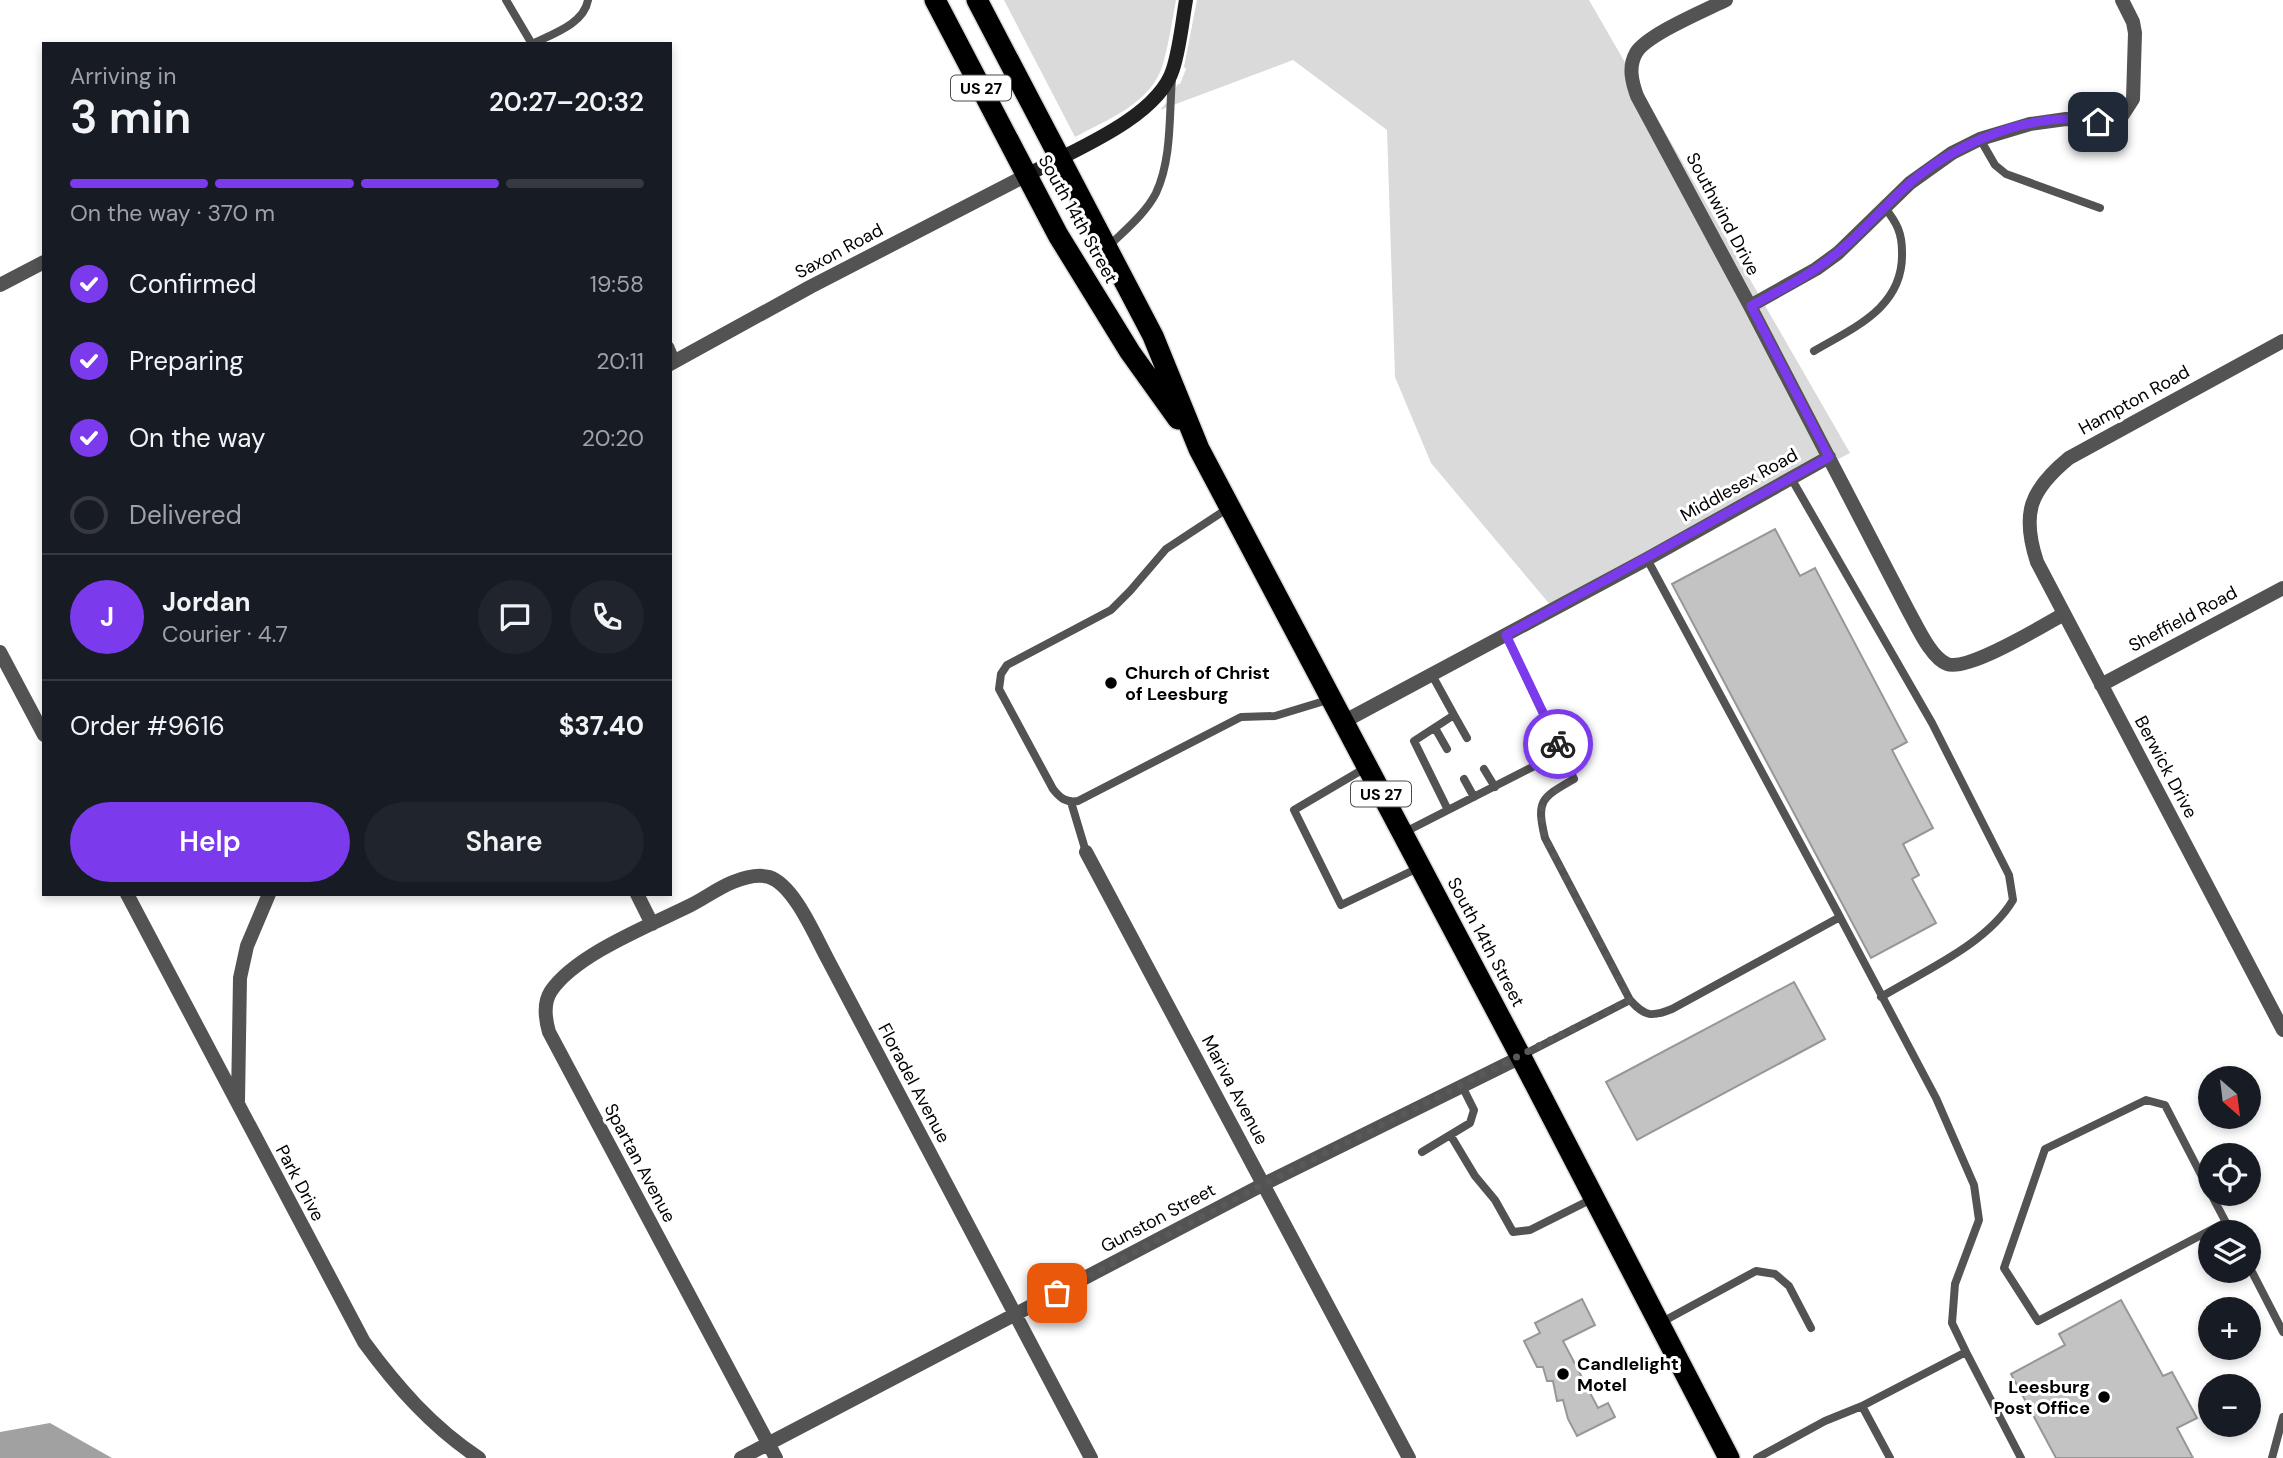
<!DOCTYPE html>
<meta charset="utf-8">
<style>
body{margin:0;font-family:"DM Sans",sans-serif;background:#20242c;color:#f1f3f6;height:100vh;display:flex;flex-direction:column;font-size:26px;white-space:nowrap}
*{box-sizing:border-box;margin:0}
p{font-size:23px;color:#9ea1a6}
.icon{flex:none;width:38px;height:38px;fill:none;stroke:currentColor;stroke-width:2;stroke-linecap:round;stroke-linejoin:round}
.map{position:relative;flex:1;overflow:hidden}
.sheet{position:absolute;left:42px;top:42px;width:630px;height:854px;display:flex;flex-direction:column;background:#171b24;border-radius:0px;box-shadow:0 4px 10px #0003}
.sheet>*{flex:none}
.needle{width:46px;rotate:152deg}
.fabs{position:absolute;left:2198px;top:1066px;display:grid;gap:14px}
.fabs a{display:grid;place-items:center;width:63px;height:63px;border-radius:50%;background:#171b24;box-shadow:0 4px 10px #0003;font-size:35px}
.pin{position:absolute;display:grid;place-items:center;width:60px;height:60px;color:#fff;margin:-30px;border-radius:14px;box-shadow:0 4px 10px #0006}
.courier{position:absolute;display:grid;place-items:center;width:70px;height:70px;margin:-35px;border:5px solid #7c3aed;border-radius:50%;background:#fff;color:#222;box-shadow:0 2px 9px #0007}
.headline em{font-style:normal;font-weight:600}
.headline div{display:flex;flex-direction:column-reverse}
.headline{display:flex;align-items:center;justify-content:space-between;height:119px;padding:0 28px}
h1{font-size:46px;font-weight:600;line-height:52px}
.bar{display:grid;grid-template-columns:repeat(4,1fr);gap:10px 7px;align-content:center;height:84px;padding:0 28px}
.bar i{height:9px;border-radius:5px;background:#363941}
.bar .current{background:#7c3aed}
.bar p{grid-column:span 4}
.line{display:flex;align-items:center;gap:18px;padding:0 28px;border-top:2px solid #363941}
.line div{flex:1}
.round{display:grid;place-items:center;flex:none;width:74px;height:74px;border-radius:37px;background:#20242c}
ol{padding:0 28px;list-style:none}
li{display:flex;align-items:center;gap:21px;height:77px}
li p{margin-inline-start:auto}
li .icon{padding:7px;border-radius:50%;background:#7c3aed;color:#fff;stroke-width:4}
li:last-child{color:#9ea1a6}
li i{width:38px;height:38px;border:4px solid #363941;border-radius:50%}
.primary-button{display:flex;gap:14px;margin-top:auto;padding:14px 28px}
.primary-button a{flex:1;height:80px;border-radius:42px;background:#7c3aed;color:#fff;font-size:28px;font-weight:600;line-height:80px;text-align:center}
.primary-button a+a{background:#20242c;color:#f1f3f6}
.map>svg:first-child{display:block}
.green{fill:#dadada}
.water{fill:#a1a1a1}
.building{fill:#c3c3c3;stroke:#979797;stroke-width:2}
.lines{fill:none;stroke-linecap:round;stroke-linejoin:round}
.highway-casing{stroke:#dbdbdb;stroke-width:24}
.lane{stroke:#535353;stroke-width:8}
.street{stroke:#535353;stroke-width:14}
.secondary{stroke:#202020;stroke-width:14}
.highway{stroke:#000;stroke-width:21}
.done{stroke:#595959;stroke-width:7;stroke-dasharray:0 12.6}
.route{stroke:#7c3aed;stroke-width:9}
.poi-dot{fill:#000;stroke:#fff;stroke-width:2.5}
.labels{text-anchor:middle;stroke-width:6;stroke-linejoin:round;paint-order:stroke}
.shield{fill:#fff;stroke:#4c4c4c;stroke-width:2}
.shield-label{font-size:16px;font-weight:bold;fill:#000}
.street-label{font-size:18px;fill:#000;stroke:#fff}
.poi-label{font-size:18px;font-weight:bold;fill:#000;stroke:#fff;text-anchor:start}
</style>
<div class="map">
<svg width="2283" height="1458" viewBox="0 0 2283 1458">
<rect width="100%" height="100%" fill="#fff"/>
<path class="green" d="M1004,0H1176C1172,21 1169,43 1163,64C1152,103 1108,119 1075,137Z
M1197,0H1589L1850,453L1552,607L1431,463L1395,377L1387,130L1293,60L1160,110L1167,102L1178,84H1180L1186,69L1184,67Z"/>
<path class="water" d="M50,1423L112,1458H0V1432Z"/>
<path class="building" d="M1775,529L1800,576L1815,568L1907,742L1892,750L1933,828L1903,844L1919,875L1912,879L1936,923L1871,958L1672,584Z
M1794,982L1825,1039L1637,1140L1606,1082Z
M1582,1299L1595,1325L1563,1341L1598,1408L1608,1403L1615,1417L1577,1436L1568,1419L1563,1400L1557,1401L1553,1381H1547L1543,1367H1537L1524,1341L1540,1333L1535,1323Z
M2121,1300L2163,1376L2172,1372L2197,1418L2177,1428L2193,1458H2056L2011,1374L2065,1345L2059,1334Z"/>
<g class="lines">
<defs>
<path id="highway" d="M935,0L1058,235L1130,352L1178,419
M977,0L1153,336L1199,449L1521,1057L1729,1458"/>
</defs>
<use href="#highway" class="highway-casing"/>
<path class="lane" d="M506,0L532,44
M532,44C552,34 584,24 588,0
M1980,139L1995,165L2006,174L2100,208
M1109,246C1125,230 1146,213 1156,193C1172,159 1169,115 1172,79
M670,346L676,360
M1814,351C1855,327 1904,307 1902,252C1902,233 1897,223 1885,208
M1791,478L1932,723L2009,875L2013,900C1987,944 1924,971 1881,997
M1230,507L1166,549L1130,591L1111,610L1007,665L1001,674L999,689L1053,789C1060,798 1066,803 1078,801L1241,717L1275,716L1331,699
M1647,559L1840,917
M1506,635L1574,779C1541,798 1536,800 1545,838L1630,1000
M1432,675L1454,715L1414,741L1448,810
M1454,715L1467,738
M1435,728L1447,749
M1367,767L1294,810L1341,905L1418,868
M1484,769L1495,787
M1464,779L1474,797
M1071,802L1086,852
M1405,832L1562,752
M1523,1055L1630,1000C1645,1017 1652,1017 1672,1009L1840,917L1936,1098L1974,1185L1979,1220L1955,1284L1952,1323L1966,1352L1862,1406L1890,1458
M1451,1136L1475,1176L1495,1200L1513,1232L1530,1230L1594,1198
M1422,1152L1470,1123L1474,1110L1462,1086
M2210,1192L2165,1105L2146,1100L2045,1149L2004,1268L2038,1321L2226,1222
M2211,1194L2231,1232
M2249,1266L2283,1332
M1662,1322L1756,1271L1775,1274L1789,1286L1811,1328
M1966,1352L2021,1458
M1757,1458L1825,1421L1862,1406
M2272,1458L2283,1417"/>
<path class="street" d="M1726,0C1706,10 1646,35 1636,53C1628,67 1632,82 1637,96L1750,306L1909,612C1917,626 1931,658 1947,664C1968,672 2042,626 2064,614
M0,285L44,262
M1750,306L1816,269L1838,253L1910,183L1952,153L1980,139L2030,124L2066,119L2098,122L2122,116L2133,99L2135,33L2133,22L2122,0
M2283,341L2069,458C2030,490 2021,513 2037,562L2283,1030
M670,364L810,287L1027,175
M0,652L44,735
M2101,685L2283,588
M1343,722L1647,559L1829,457
M1086,852L1409,1458
M127,894L364,1342C397,1387 432,1427 479,1458
M637,894L652,924
M238,1101L240,978L247,946L269,894
M741,1458L1264,1184L1521,1057
M776,1458L549,1032C545,1018 543,1003 551,991C576,954 651,925 691,905C705,898 718,888 733,882C743,878 758,874 769,877C794,885 815,936 827,958L1091,1458"/>
<path class="secondary" d="M1027,175C1070,152 1158,118 1173,69C1180,47 1182,23 1186,0"/>
<use href="#highway" class="highway"/>
</g>
<g class="lines">
<path class="done" d="M1057,1293L1264,1184L1630,1000L1545,838C1536,800 1542,798 1574,779L1558,744"/>
<path class="route" d="M1558,744L1506,635L1829,457L1751,306C1780,290 1811,275 1837,253C1863,232 1885,205 1910,183C1950,148 2013,120 2066,119C2076,118 2088,121 2098,122"/>
</g>
<g class="poi-dot">
<circle cx="1111" cy="683" r="7"/>
<circle cx="1563" cy="1374" r="7"/>
<circle cx="2104" cy="1397" r="7"/>
</g>
<g class="labels">
<g class="shield">
<rect x="951" y="75.5" width="60" height="25" rx="5"/>
<rect x="1351" y="781.5" width="60" height="25" rx="5"/>
</g>
<g class="shield-label">
<text x="981" y="94">US 27</text>
<text x="1381" y="800">US 27</text>
</g>
<g class="street-label">
<text transform="translate(1723 214) rotate(62)" y="6">Southwind Drive</text>
<text transform="translate(1078 219) rotate(61)" y="6">South 14th Street</text>
<text transform="translate(839 251) rotate(-28)" y="6">Saxon Road</text>
<text transform="translate(2134 400) rotate(-29)" y="6">Hampton Road</text>
<text transform="translate(1739 485) rotate(-29)" y="6">Middlesex Road</text>
<text transform="translate(2183 619) rotate(-28)" y="6">Sheffield Road</text>
<text transform="translate(2166 767) rotate(62)" y="6">Berwick Drive</text>
<text transform="translate(1486 942) rotate(62)" y="6">South 14th Street</text>
<text transform="translate(914 1083) rotate(62)" y="6">Floradel Avenue</text>
<text transform="translate(1235 1090) rotate(62)" y="6">Mariva Avenue</text>
<text transform="translate(640 1163) rotate(62)" y="6">Spartan Avenue</text>
<text transform="translate(300 1183) rotate(62)" y="6">Park Drive</text>
<text transform="translate(1158 1218) rotate(-28)" y="6">Gunston Street</text>
</g>
<g class="poi-label">
<text x="1125" y="679">Church of Christ<tspan x="1125" dy="21">of Leesburg</tspan></text>
<text x="1577" y="1370">Candlelight<tspan x="1577" dy="21">Motel</tspan></text>
<text x="2090" y="1393" text-anchor="end">Leesburg<tspan x="2090" dy="21">Post Office</tspan></text>
</g>
</g>
</svg>
<div class="fabs">
<a><svg class="needle" viewBox="-14 -14 28 28"><path d="M0-13l5 13h-10z" fill="#e53935"/><path d="M0 13l5-13h-10z" fill="#9ea1a6"/></svg></a>
<a><svg class="icon" aria-label="locate" viewBox="0 0 24 24"><circle cx="12" cy="12" r="6"/><path d="M12 2v4M12 18v4M2 12h4M18 12h4"/></svg></a>
<a><svg class="icon" aria-label="layers" viewBox="0 0 24 24"><path d="M12 4l9 5-9 5-9-5zM3 14l9 5 9-5"/></svg></a>
<a>+</a>
<a>−</a>
</div>
<div class="pin" style="left:1057px;top:1293px;background:#ea580c"><svg class="icon" aria-label="bag" viewBox="0 0 24 24"><path d="M5 8h14l-1 12H6zM9 8a3 3 0 0 1 6 0"/></svg></div>
<div class="pin" style="left:2098px;top:122px;background:#1f2937"><svg class="icon" aria-label="home" viewBox="0 0 24 24"><path d="M3 11l9-7 9 7M6 9v11h12V9"/></svg></div>
<div class="courier" style="left:1558px;top:744px"><svg class="icon" aria-label="bike" viewBox="0 0 24 24"><circle cx="6" cy="16" r="4"/><circle cx="18" cy="16" r="4"/><path d="M6 16l4-8h5l3 8M10 8l3 8H6M13 5h3"/></svg></div>
<section class="sheet">
<div class="headline"><div><h1>3 min</h1><p>Arriving in</p></div><em>20:27–20:32</em></div>
<div class="bar"><i class="current"></i><i class="current"></i><i class="current"></i><i></i><p>On the way · 370 m</p></div>
<ol>
<li><svg class="icon" aria-label="check" viewBox="0 0 24 24"><path d="M5 12l5 5 9-10"/></svg>Confirmed<p>19:58</p></li>
<li><svg class="icon" aria-label="check" viewBox="0 0 24 24"><path d="M5 12l5 5 9-10"/></svg>Preparing<p>20:11</p></li>
<li><svg class="icon" aria-label="check" viewBox="0 0 24 24"><path d="M5 12l5 5 9-10"/></svg>On the way<p>20:20</p></li>
<li><i></i>Delivered</li>
</ol>
<div class="line" style="height:126px"><b class="round" style="background:#7c3aed;color:#fff">J</b><div><b>Jordan</b><p>Courier · 4.7</p></div><a class="round"><svg class="icon" aria-label="chat" viewBox="0 0 24 24"><path d="M4 5h16v11H9l-5 4z"/></svg></a><a class="round"><svg class="icon" aria-label="phone" viewBox="0 0 24 24"><path d="M5 4h4l2 5-3 2q2 4 5 5l2-3 5 2v4C11 20 4 13 5 4z"/></svg></a></div>
<div class="line" style="height:91px"><div>Order #9616</div><b>$37.40</b></div>
<div class="primary-button"><a>Help</a><a>Share</a></div>
</section>
</div>
